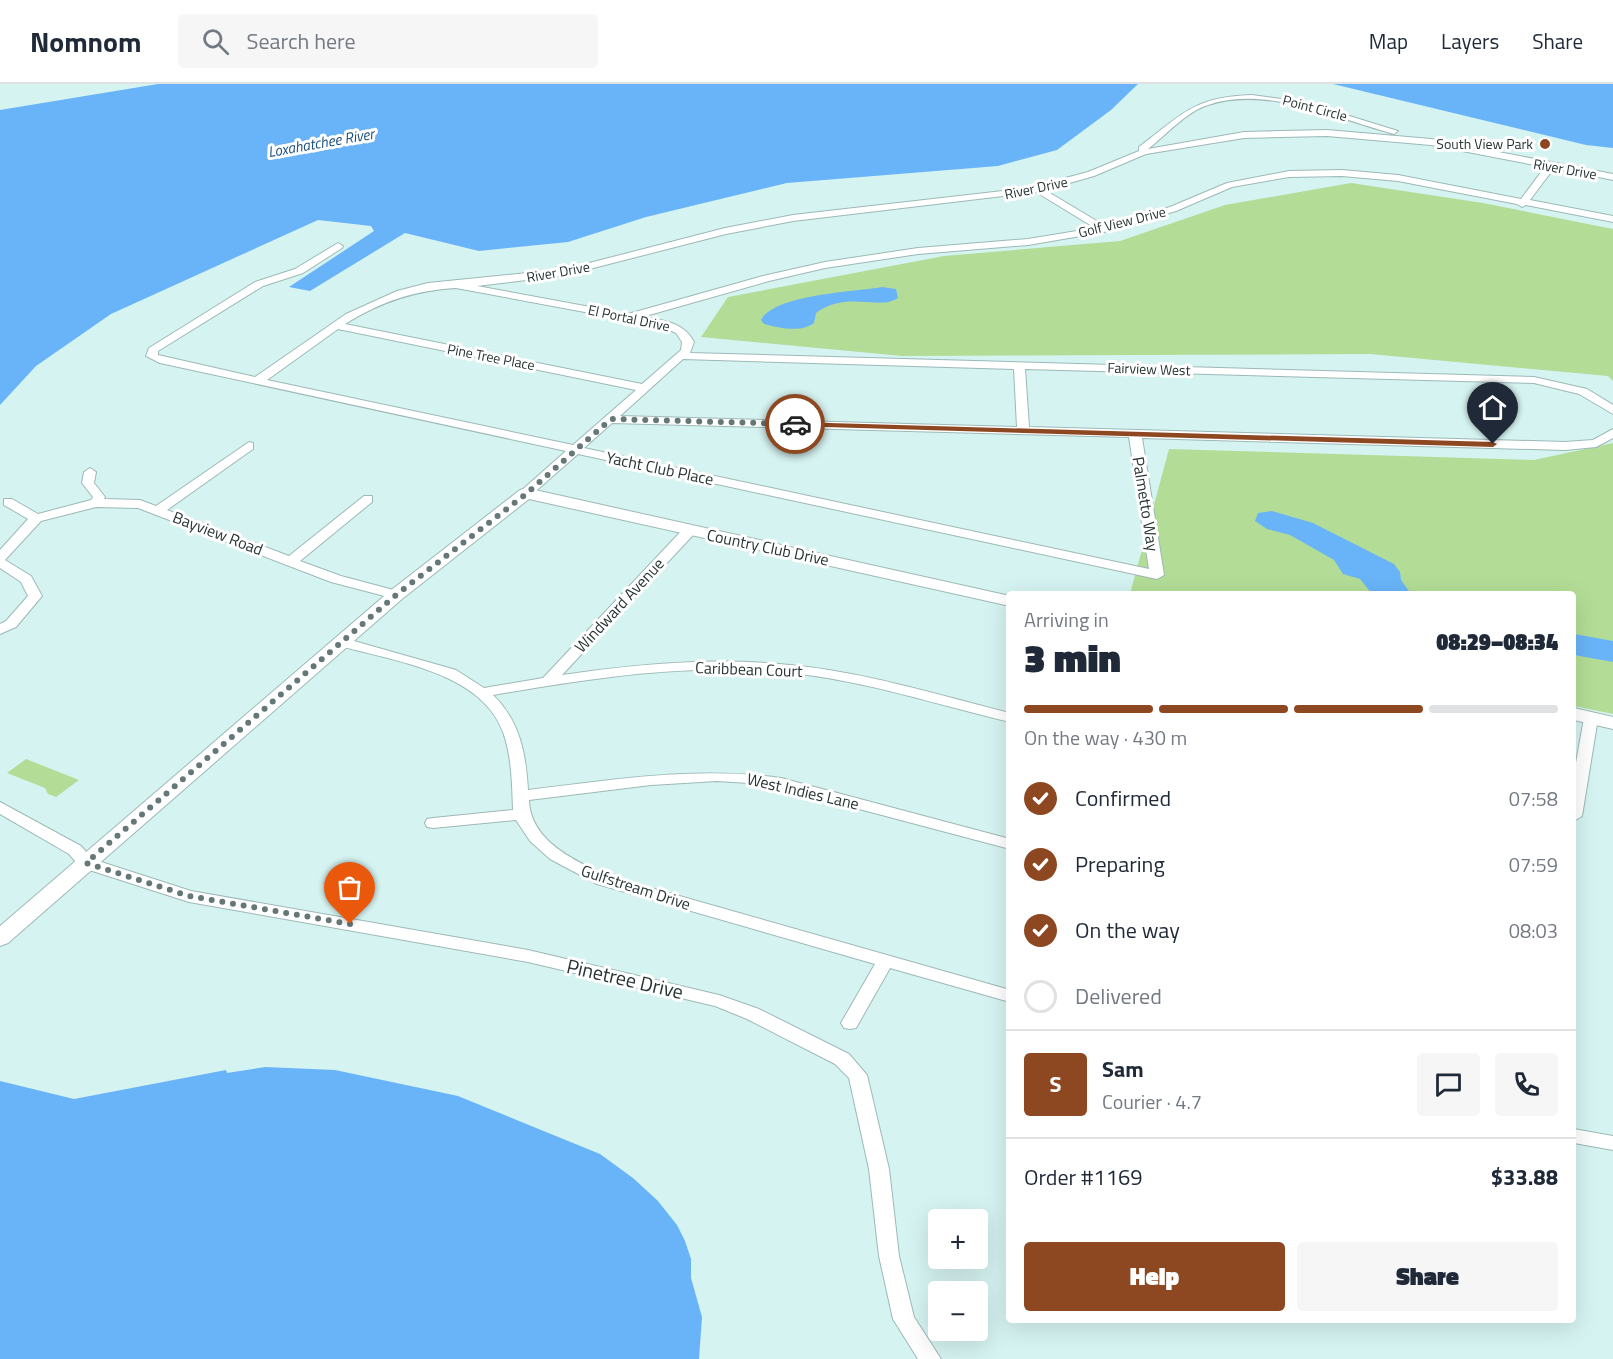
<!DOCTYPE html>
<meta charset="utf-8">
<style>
body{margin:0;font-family:"Titillium Web",sans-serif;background:#f6f6f7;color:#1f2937;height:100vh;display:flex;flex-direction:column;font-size:22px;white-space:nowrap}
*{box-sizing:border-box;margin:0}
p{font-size:20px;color:#747a83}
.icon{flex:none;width:33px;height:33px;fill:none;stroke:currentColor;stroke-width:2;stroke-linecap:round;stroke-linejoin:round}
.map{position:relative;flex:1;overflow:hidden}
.panel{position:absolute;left:1006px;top:507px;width:570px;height:732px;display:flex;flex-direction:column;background:#fff;border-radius:6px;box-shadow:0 6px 24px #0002}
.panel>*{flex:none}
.tools{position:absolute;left:928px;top:1125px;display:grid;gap:12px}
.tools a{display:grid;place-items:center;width:60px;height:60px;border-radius:6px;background:#fff;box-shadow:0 6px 24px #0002;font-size:30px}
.pin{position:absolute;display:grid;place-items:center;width:51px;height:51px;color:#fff;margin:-62px -26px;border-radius:50% 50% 50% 0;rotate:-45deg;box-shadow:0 0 6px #0007}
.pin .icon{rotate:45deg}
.courier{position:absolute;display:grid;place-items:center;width:60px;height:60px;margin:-30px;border:4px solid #8e4821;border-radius:50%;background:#fff;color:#222;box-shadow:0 2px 8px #0007}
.overview em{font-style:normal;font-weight:800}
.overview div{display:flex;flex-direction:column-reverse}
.overview{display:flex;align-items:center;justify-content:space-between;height:102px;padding:0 18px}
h1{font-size:39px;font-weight:800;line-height:45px}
.bar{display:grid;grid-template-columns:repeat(4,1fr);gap:9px 6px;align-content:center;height:72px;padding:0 18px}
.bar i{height:8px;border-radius:4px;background:#e0e1e3}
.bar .active{background:#8e4821}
.bar p{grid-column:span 4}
.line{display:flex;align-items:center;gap:15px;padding:0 18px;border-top:2px solid #e0e1e3}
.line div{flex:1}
.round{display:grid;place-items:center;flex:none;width:63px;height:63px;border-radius:6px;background:#f6f6f7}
ol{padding:0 18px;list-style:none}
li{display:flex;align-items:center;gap:18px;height:66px}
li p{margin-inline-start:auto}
li .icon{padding:6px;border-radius:50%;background:#8e4821;color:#fff;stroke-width:4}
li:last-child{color:#747a83}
li i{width:33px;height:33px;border:3px solid #e0e1e3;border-radius:50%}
.primary-button{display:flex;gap:12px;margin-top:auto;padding:12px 18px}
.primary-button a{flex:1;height:69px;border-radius:6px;background:#8e4821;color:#fff;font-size:24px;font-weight:800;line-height:69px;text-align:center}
.primary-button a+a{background:#f6f6f7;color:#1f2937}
header{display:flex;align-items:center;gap:36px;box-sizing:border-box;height:84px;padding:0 30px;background:#fff;border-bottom:2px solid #e0e1e3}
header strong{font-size:28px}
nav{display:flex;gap:33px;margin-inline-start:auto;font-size:21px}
.search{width:420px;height:54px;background:#f6f6f7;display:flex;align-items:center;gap:15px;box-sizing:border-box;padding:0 21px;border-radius:6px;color:#747a83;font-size:22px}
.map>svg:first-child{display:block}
.green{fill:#b3dd96}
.water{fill:#69b4f8}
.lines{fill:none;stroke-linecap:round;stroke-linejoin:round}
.minor-casing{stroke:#9cb9b7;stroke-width:2}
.tertiary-casing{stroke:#9cb9b7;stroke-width:2}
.minor{fill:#fff;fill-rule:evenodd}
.tertiary{fill:#fff;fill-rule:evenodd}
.route{fill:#8e4821}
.done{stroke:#657776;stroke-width:6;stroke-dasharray:0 10.8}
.poi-dot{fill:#8e4821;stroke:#fff;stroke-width:2}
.labels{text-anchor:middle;stroke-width:6;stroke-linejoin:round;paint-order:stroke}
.far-street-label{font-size:14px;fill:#283433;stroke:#fff}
.far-poi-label{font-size:14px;fill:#283433;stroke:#fff;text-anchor:end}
.far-water-label{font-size:15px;font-style:italic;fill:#1c517e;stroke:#fff}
.street-label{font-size:16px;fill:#283433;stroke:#fff}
.near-street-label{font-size:20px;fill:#283433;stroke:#fff}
</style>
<header>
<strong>Nomnom</strong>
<div class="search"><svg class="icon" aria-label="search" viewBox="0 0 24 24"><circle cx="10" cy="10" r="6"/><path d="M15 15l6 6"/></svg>Search here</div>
<nav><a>Map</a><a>Layers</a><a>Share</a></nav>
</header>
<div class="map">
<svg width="1613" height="1275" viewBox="0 0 1613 1275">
<rect width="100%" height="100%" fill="#d5f3f1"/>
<path class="green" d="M1351,99L1483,119L1613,145V297L1608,292L1370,270L902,272L701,253L728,213L944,172L1120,157L1225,121Z
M1613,359V630L1574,622V510H1130L1169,365L1534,376Z
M26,675L79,696L56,713L48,710L45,704L7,689Z"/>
<path class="water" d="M158,0H1138L1111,26L1057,66L998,82L787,99L646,133L568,158L479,167L405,149L310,207L289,203L374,147L371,142L318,136L111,230L36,282L0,321V26Z
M1333,0H1613V64L1586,61Z
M882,203L896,205L898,214C880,227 846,206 816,229L814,239C801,249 779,244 764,240L761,236C775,210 855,208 882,203Z
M1272,427L1313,439L1394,480L1400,488L1401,496L1411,510H1372L1360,495L1343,490L1334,476L1290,451L1267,445L1255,437L1258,429Z
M1574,550L1613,557V578L1574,571Z
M265,983L335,986L458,1012L600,1070L633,1094L658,1117L677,1141L685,1157L691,1175V1194L702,1233L699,1275H0V997L74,1015L226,986L227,989Z"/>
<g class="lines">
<defs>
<path id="minor" d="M1252,11L1304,18L1398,47L1394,50C1338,35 1266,1 1208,21C1186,28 1166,51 1148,65L1244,48L1327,46L1431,55L1613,90V96L1554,84L1530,116L1613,132V138L1526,121L1522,123L1517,120L1398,97L1342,92L1289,93L1232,103L1176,127L1104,148L1028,161L918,170L825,184L769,197L642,233C662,236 684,238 694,258L690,269L1534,293L1587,305L1613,321V330L1579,310L1534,299L1025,285L1029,343L1565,358L1593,356L1613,345V354L1596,363L1565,366L1142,354L1164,491L1157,495L578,370L530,412H522V406L566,367L160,279L146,272L149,264L255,198L295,185L338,159L343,162L342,164L303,189L263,202L158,267V271L255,293L346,230L397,207L428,199L566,185L725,144L793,131L1028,104L1088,88L1139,67V63C1183,30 1193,13 1252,11ZM1327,52L1431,61L1545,83L1521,115L1398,91L1342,86L1289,87L1227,99L1170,123L1105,142L1045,106L1094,92L1146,70L1244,54ZM1036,108L1095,144L1028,155L918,164L825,178L763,192L628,230L477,202L566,191L726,150L793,137ZM456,204L660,242L676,249L682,258L681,266L642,300L345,240C380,218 415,206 456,204ZM338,245L636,306L573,361L267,296ZM683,275L1014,285L1017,343L620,332ZM612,339L1129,353L1149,485L584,364Z
M249,358L253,359V365L167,426L289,472L364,412H372V418L300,477L341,492L401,508L403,511L401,514L396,515L331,498L138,424L96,423L41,437L5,476L31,492L42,512L16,543L0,550V540L6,537L28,512L21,498L0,484V466L28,435L4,421V415H12L38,430L91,416L93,413L82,399L84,388L90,384L96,388L94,399L105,413L104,415L140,416L156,422Z
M690,442L695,443L697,446L695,449L562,591C638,580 714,573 790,581C865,588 938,611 1010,629V638C938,621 866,597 792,589C692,578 591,594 493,611C520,637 526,670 528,706C613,696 696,682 781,694L1010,755V765L780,704L749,699L717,697L651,701L529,716C530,757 576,778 609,792L1010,906V918L890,884L856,944L850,945L844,944L841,939L875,880L597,800L550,775L530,757L516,736L433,744L427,743L425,739L427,735L433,734L513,726C512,700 512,673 503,648C481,587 391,577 337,561L335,558L337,555H347L456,586L484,604L543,594L685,443Z
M1591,630L1598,634L1582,732L1574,737V690L1584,634Z
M0,718L81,762L92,775L191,807L528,866L719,911L759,925L849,970L867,991L889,1085L899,1172L914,1233L941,1275H918L893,1235L879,1172L869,1085L849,994L835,980L747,935L715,922L528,878L189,818L80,783L69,770L0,730Z
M1574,1045L1613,1052V1066L1574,1059Z"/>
<path id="tertiary" d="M526,404L1010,512V522L529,415L402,515L8,859L0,862V842L390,507L520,406Z
M1574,624L1613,633V645L1574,636Z"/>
</defs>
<use href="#minor" class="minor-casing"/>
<use href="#tertiary" class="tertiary-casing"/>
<use href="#minor" class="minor"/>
<use href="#tertiary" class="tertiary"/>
</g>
<path class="route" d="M795,338L1493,358L1497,360L1493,363L792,342Z"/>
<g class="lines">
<path class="done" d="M350,840L189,812L86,779L396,511L526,410L611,335L795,340"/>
</g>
<circle class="poi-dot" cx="1545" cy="60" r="6"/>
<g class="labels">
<g class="far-street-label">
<text transform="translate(1315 24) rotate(15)" y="5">Point Circle</text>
<text transform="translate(1565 85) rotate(10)" y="5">River Drive</text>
<text transform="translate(1036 104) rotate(-12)" y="5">River Drive</text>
<text transform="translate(1122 138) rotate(-14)" y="5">Golf View Drive</text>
<text transform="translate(558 188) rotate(-10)" y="5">River Drive</text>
<text transform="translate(629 234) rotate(12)" y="5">El Portal Drive</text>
<text transform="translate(491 273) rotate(11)" y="5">Pine Tree Place</text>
<text transform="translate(1149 285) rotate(2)" y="5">Fairview West</text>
</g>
<g class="far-poi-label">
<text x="1533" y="65">South View Park</text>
</g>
<g class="far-water-label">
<text transform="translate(321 59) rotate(-10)" y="5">Loxahatchee River</text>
</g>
<g class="street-label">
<text transform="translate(660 384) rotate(12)" y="6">Yacht Club Place</text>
<text transform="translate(1146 420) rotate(81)" y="6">Palmetto Way</text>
<text transform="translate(218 449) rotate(21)" y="6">Bayview Road</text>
<text transform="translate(768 463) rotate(12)" y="6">Country Club Drive</text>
<text transform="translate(619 521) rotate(-47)" y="6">Windward Avenue</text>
<text transform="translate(749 585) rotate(2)" y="6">Caribbean Court</text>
<text transform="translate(803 707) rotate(13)" y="6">West Indies Lane</text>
<text transform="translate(636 803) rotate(18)" y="6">Gulfstream Drive</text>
</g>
<g class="near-street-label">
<text transform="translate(625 895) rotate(13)" y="7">Pinetree Drive</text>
</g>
</g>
</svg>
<div class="tools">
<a>+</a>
<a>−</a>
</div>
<div class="pin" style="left:350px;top:840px;background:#ea580c"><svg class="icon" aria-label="bag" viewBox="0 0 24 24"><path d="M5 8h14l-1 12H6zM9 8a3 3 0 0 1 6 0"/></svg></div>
<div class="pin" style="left:1493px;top:360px;background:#1f2937"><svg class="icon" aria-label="home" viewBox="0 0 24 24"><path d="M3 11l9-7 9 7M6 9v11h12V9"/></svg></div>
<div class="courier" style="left:795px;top:340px"><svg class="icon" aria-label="car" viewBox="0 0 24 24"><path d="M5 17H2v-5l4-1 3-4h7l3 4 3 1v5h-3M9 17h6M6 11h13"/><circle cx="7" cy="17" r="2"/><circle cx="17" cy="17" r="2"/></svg></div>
<section class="panel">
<div class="overview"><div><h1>3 min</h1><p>Arriving in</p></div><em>08:29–08:34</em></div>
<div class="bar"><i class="active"></i><i class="active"></i><i class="active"></i><i></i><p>On the way · 430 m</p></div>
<ol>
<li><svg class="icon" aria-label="check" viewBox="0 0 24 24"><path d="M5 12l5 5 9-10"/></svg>Confirmed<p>07:58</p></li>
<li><svg class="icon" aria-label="check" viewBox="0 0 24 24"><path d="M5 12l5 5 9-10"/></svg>Preparing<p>07:59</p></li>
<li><svg class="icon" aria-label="check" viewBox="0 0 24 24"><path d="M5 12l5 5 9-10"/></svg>On the way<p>08:03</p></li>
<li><i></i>Delivered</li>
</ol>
<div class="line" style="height:108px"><b class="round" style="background:#8e4821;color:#fff">S</b><div><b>Sam</b><p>Courier · 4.7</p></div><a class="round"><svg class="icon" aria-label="chat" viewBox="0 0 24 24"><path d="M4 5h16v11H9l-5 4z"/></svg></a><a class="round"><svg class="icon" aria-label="phone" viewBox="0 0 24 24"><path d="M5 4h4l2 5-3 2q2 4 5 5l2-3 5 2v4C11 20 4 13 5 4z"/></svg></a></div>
<div class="line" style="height:78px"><div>Order #1169</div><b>$33.88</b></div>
<div class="primary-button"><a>Help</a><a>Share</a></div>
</section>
</div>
